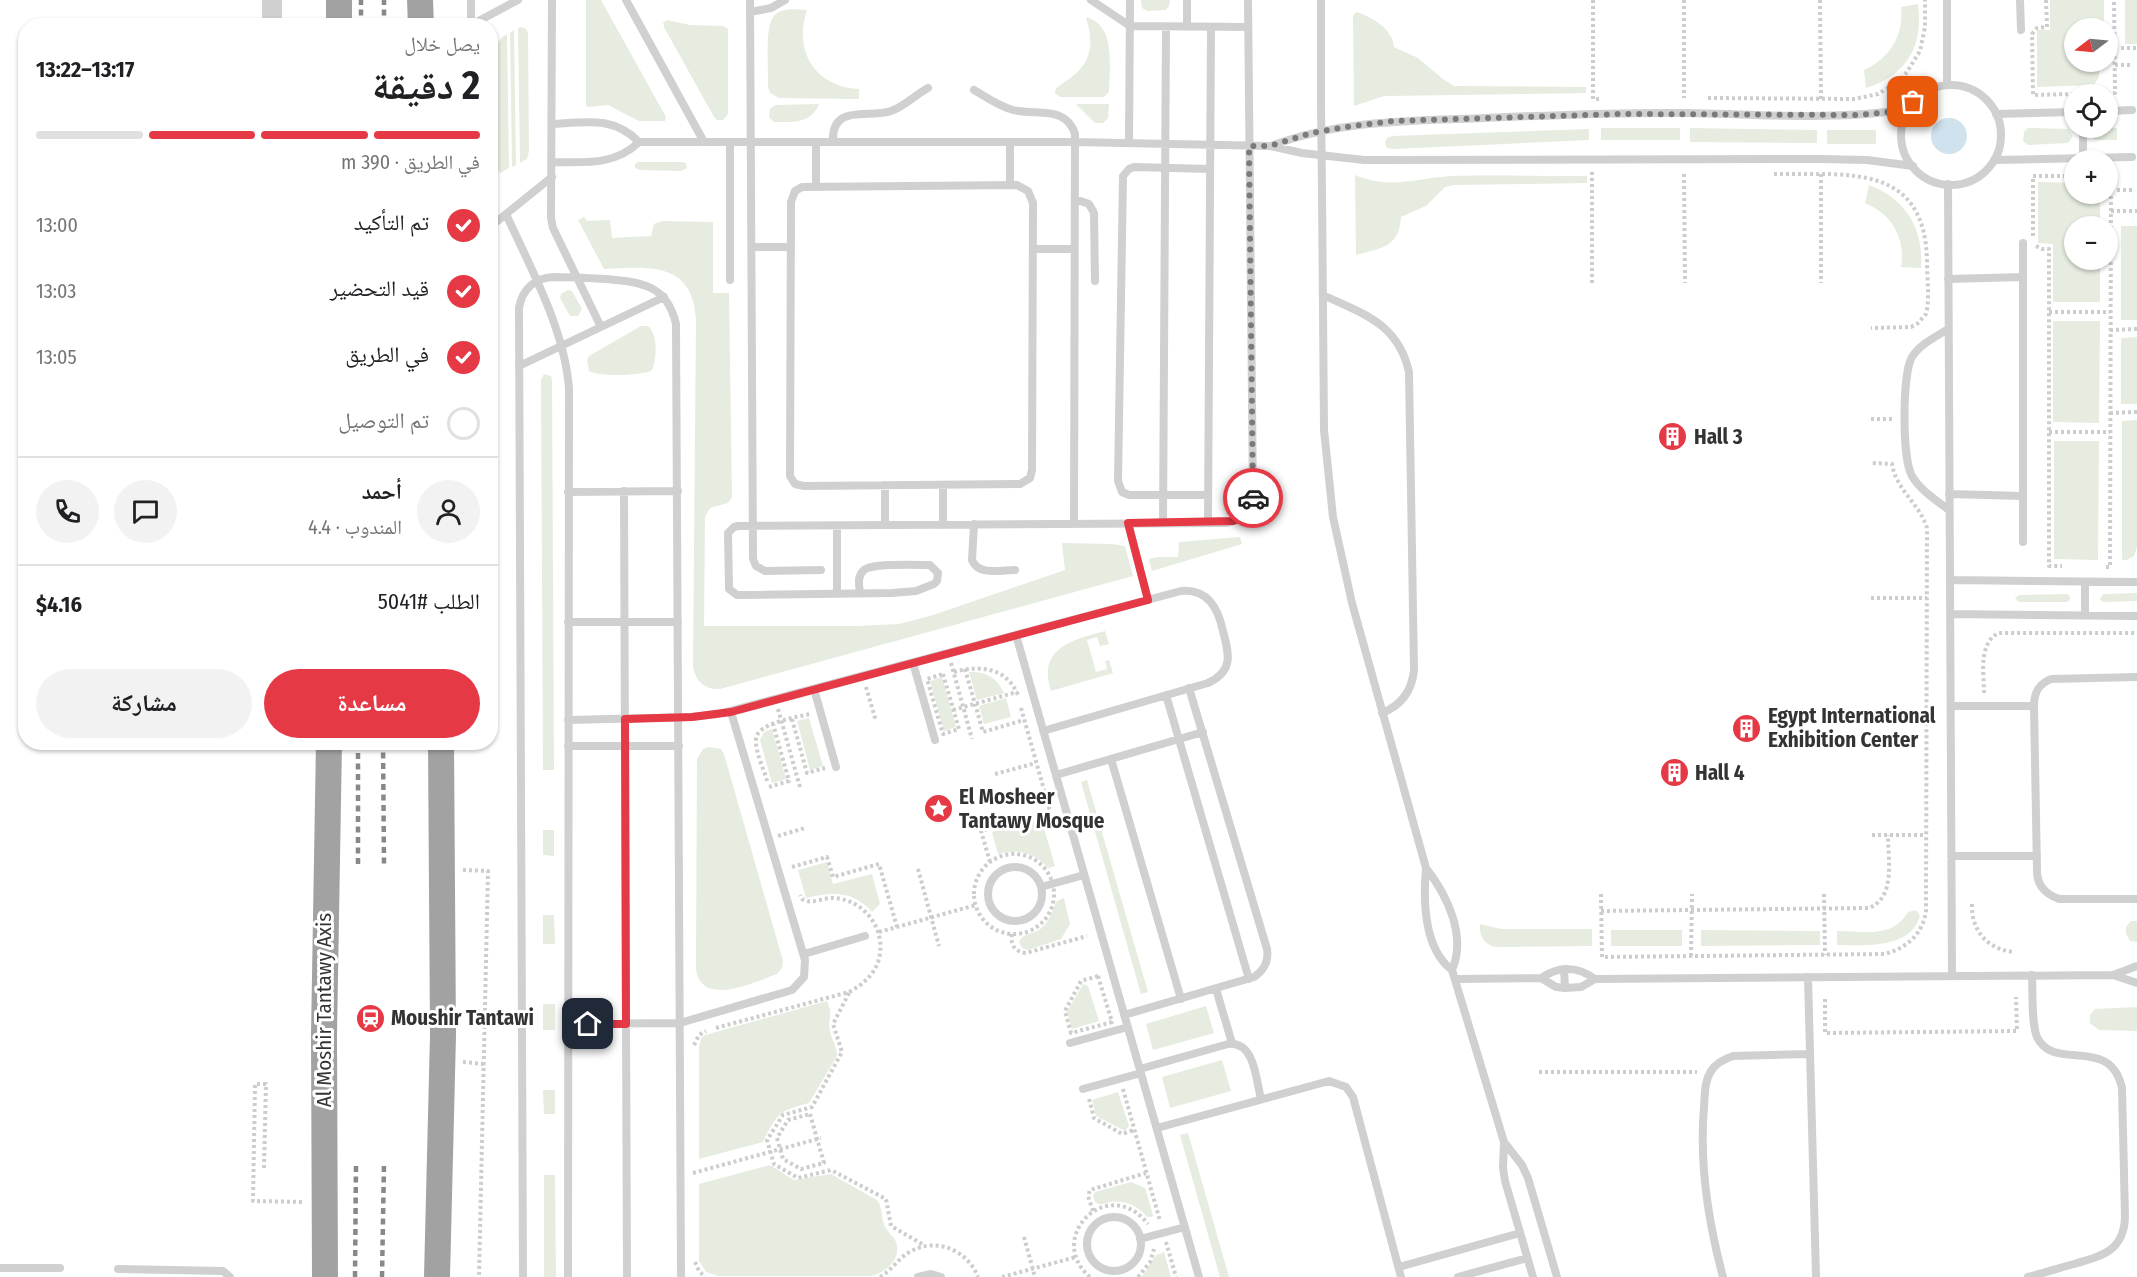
<!DOCTYPE html>
<html lang="ar">
<meta charset="utf-8">
<style>
body{margin:0;font-family:"Fira Sans Condensed","Noto Naskh Arabic",sans-serif;background:#f2f2f2;color:#202124;direction:rtl;height:100vh;display:flex;flex-direction:column;font-size:22px;white-space:nowrap}
*{box-sizing:border-box;margin:0}
p{font-size:20px;color:#757577}
.icon{flex:none;width:33px;height:33px;fill:none;stroke:currentColor;stroke-width:2;stroke-linecap:round;stroke-linejoin:round}
.map{position:relative;flex:1;overflow:hidden;direction:ltr}
.side{position:absolute;left:18px;top:18px;width:480px;height:732px;display:flex;flex-direction:column;background:#fff;border-radius:24px;box-shadow:0 2px 4px #0004;direction:rtl}
.side>*{flex:none}
.needle{width:39px;rotate:254deg}
.fabs{position:absolute;left:2064px;top:18px;display:grid;gap:12px}
.fabs a{display:grid;place-items:center;width:54px;height:54px;border-radius:50%;background:#fff;box-shadow:0 2px 4px #0004;font-size:30px}
.pin{position:absolute;display:grid;place-items:center;width:51px;height:51px;color:#fff;margin:-26px;border-radius:12px;box-shadow:0 3px 9px #0006}
.courier{position:absolute;display:grid;place-items:center;width:60px;height:60px;margin:-30px;border:4px solid #e63946;border-radius:50%;background:#fff;color:#222;box-shadow:0 2px 8px #0007}
.overview em{font-style:normal;font-weight:700}
.overview div{display:flex;flex-direction:column-reverse}
.overview{display:flex;align-items:center;justify-content:space-between;height:102px;padding:0 18px}
h1{font-size:39px;font-weight:700;line-height:45px}
.bar{display:grid;grid-template-columns:repeat(4,1fr);gap:9px 6px;align-content:center;height:72px;padding:0 18px}
.bar i{height:8px;border-radius:4px;background:#e0e0e0}
.bar .active{background:#e63946}
.bar p{grid-column:span 4}
.line{display:flex;align-items:center;gap:15px;padding:0 18px;border-top:2px solid #e0e0e0}
.line div{flex:1}
.round{display:grid;place-items:center;flex:none;width:63px;height:63px;border-radius:32px;background:#f2f2f2}
ol{padding:0 18px;list-style:none}
li{display:flex;align-items:center;gap:18px;height:66px}
li p{margin-inline-start:auto}
li .icon{padding:6px;border-radius:50%;background:#e63946;color:#fff;stroke-width:4}
li:last-child{color:#757577}
li i{width:33px;height:33px;border:3px solid #e0e0e0;border-radius:50%}
.action{display:flex;gap:12px;margin-top:auto;padding:12px 18px}
.action a{flex:1;height:69px;border-radius:36px;background:#e63946;color:#fff;font-size:24px;font-weight:700;line-height:69px;text-align:center}
.action a+a{background:#f2f2f2;color:#202124}
.map>svg:first-child{display:block}
.green{fill:#e6ecdf}
.water{fill:#cfe2ee}
.lines{fill:none;stroke-linecap:round;stroke-linejoin:round}
.path{stroke:#cdcdcd;stroke-width:4;stroke-dasharray:3 3;stroke-linecap:butt}
.service{stroke:#d0d0d0;stroke-width:8}
.tertiary{stroke:#d0d0d0;stroke-width:20}
.trunk{stroke:#a2a2a2;stroke-width:26}
.rail{stroke:#888;stroke-width:4.5;stroke-dasharray:6 4.5;stroke-linecap:butt}
.service-bridge{stroke:#d0d0d0;stroke-width:8}
.done{stroke:#7a7a7a;stroke-width:6;stroke-dasharray:0 10.8}
.route{stroke:#e63946;stroke-width:8}
.labels{text-anchor:middle;stroke-width:6;stroke-linejoin:round;paint-order:stroke}
.poi-label{font-size:21px;font-weight:bold;fill:#333;stroke:#fff;text-anchor:start}
.street-label{font-size:21px;fill:#333;stroke:#fff}
</style>
<div class="map">
<svg width="2137" height="1277" viewBox="0 0 2137 1277">
<rect width="100%" height="100%" fill="#fff"/>
<path class="green" d="M586,0H601L666,117L665,121H639L608,105L588,107L586,106Z
M1141,0H1170L1169,6L1166,10L1147,11L1142,8Z
M2050,0H2104V28H2074V62H2099V77L2094,85L2037,87V30H2050Z
M2125,0H2137V44H2125Z
M1918,4C1924,46 1906,76 1866,88L1864,70C1890,58 1904,36 1901,7Z
M791,9L807,10C793,51 815,87 859,89V99L779,98L770,93L768,87C769,71 764,27 774,16C778,11 785,10 791,9Z
M1356,12C1372,17 1393,29 1394,47L1418,58L1443,79L1454,86L1586,87V93L1384,96L1354,106L1353,16Z
M1086,17C1117,25 1109,69 1109,92L1104,97H1060L1055,93L1056,88C1076,75 1093,63 1090,36C1090,29 1087,23 1086,17Z
M667,20L690,25L723,26L728,29V114L723,120H717L714,117L665,29L663,23Z
M522,27L526,29L528,33L529,151L527,159L520,163L518,28Z
M514,30L516,165L512,167L510,33Z
M507,34L509,168L500,173L497,168L498,43L501,38Z
M819,104C811,124 793,122 774,122L769,117L770,109L775,105Z
M1076,104H1109L1108,118L1103,123H1095Z
M1601,128H1680V140H1601Z
M1690,128L1817,130V143L1690,142Z
M2028,128L2068,129L2073,136L2068,143L2028,145L2023,141L2024,132Z
M2096,128H2117V140H2095L2091,134Z
M1589,129V140L1393,149L1387,148L1385,143L1387,138L1392,136Z
M1827,130H1876V144H1827Z
M638,162H681L686,163L687,168L681,171L640,170L635,168V164Z
M1355,175C1390,190 1416,178 1452,176C1497,175 1542,176 1587,176V183L1454,185L1445,187L1426,206L1401,217C1399,248 1381,248 1356,255Z
M2038,182L2074,183V194H2100V226H2074V260H2100V302H2053V244L2038,243Z
M1869,185C1906,199 1924,229 1921,268L1901,267C1906,239 1892,214 1865,203Z
M584,217L587,221L610,220L612,238L651,236L654,224L662,221L713,222V293H729L732,498L728,503L710,508L705,517L704,626H857L899,624L930,616L1065,570L1062,543L1112,544L1125,546L1133,576L720,689C705,690 696,682 693,667L696,320C693,261 649,267 604,269L578,220Z
M2121,226H2137V320H2121Z
M568,290L572,291L582,309L578,316H570L560,298L561,294Z
M2053,321H2100L2099,423L2053,422Z
M641,326H648C658,334 657,358 652,370C643,376 599,377 589,371L587,360L589,356Z
M2137,337V404H2121V338Z
M544,374L551,376L552,381L554,770H543L541,380Z
M2137,420V547L2134,556L2127,560H2122V421Z
M2054,441H2099L2098,560L2054,559Z
M1240,537L1242,544L1152,571L1149,559L1158,557H1178L1179,542Z
M2137,593V601L2103,602L2100,599L2103,594Z
M2066,594L2069,595L2070,598L2069,601L2066,602H2019L2015,598L2019,595Z
M1105,631L1109,644L1100,646L1097,637L1087,640L1096,672L1107,669L1105,661L1109,660L1113,673L1051,691C1037,647 1073,640 1105,631Z
M969,672C986,671 997,678 1004,693L977,700Z
M942,677L956,727L944,731L930,681Z
M1006,698L1011,717L984,724L979,706Z
M809,718L823,766L810,770L797,721Z
M772,729L786,779L772,783L760,740L764,732Z
M709,747L721,749L724,754L783,961L782,968L777,974C755,982 701,1008 696,969L697,759L703,749Z
M1087,780L1148,992L1141,994L1081,782Z
M1041,818L1055,866L1048,868C1034,852 1018,849 998,854L992,832Z
M543,830H554V856L543,855Z
M827,862L833,884L872,874L880,904L872,912C853,890 831,892 806,898L798,870Z
M1064,898L1070,924L1061,939L1028,950L1022,948L1019,942C1023,933 1031,935 1039,930C1050,922 1051,912 1057,901Z
M1916,910L1920,916C1910,950 1863,945 1837,945V931C1864,931 1892,939 1908,912Z
M543,915H554L555,944H543Z
M2131,921H2137V942L2130,941L2126,934V927Z
M1480,924L1501,929H1592V946L1497,947C1484,945 1479,936 1480,924Z
M1611,930H1682V946H1611Z
M1701,930L1820,931V945L1701,946Z
M1083,984L1088,986L1099,1021L1072,1029L1067,1012Z
M827,1001C834,1016 827,1019 830,1031C832,1040 837,1047 837,1056L809,1103C778,1111 777,1114 763,1142L699,1159V1048L701,1038L705,1035Z
M543,1004H555V1030H543Z
M1206,1006L1214,1033L1153,1050L1146,1024Z
M2137,1007V1031L2099,1030L2090,1023V1015L2095,1009Z
M1222,1060L1231,1091L1170,1108L1162,1077Z
M543,1090H555V1114H544Z
M1118,1092L1129,1126L1125,1131L1096,1116L1092,1100Z
M1188,1133L1229,1277H1220L1180,1135Z
M770,1165L794,1180L831,1174L877,1200C883,1208 881,1218 885,1227C888,1233 894,1236 896,1242C902,1258 886,1273 871,1276H718L706,1272L699,1261V1184Z
M544,1175H555L556,1277H544Z
M1131,1182L1145,1188L1153,1215L1152,1217H1147C1138,1206 1125,1200 1110,1202C1103,1204 1101,1206 1095,1202L1093,1196L1095,1192Z
M1164,1252L1171,1277H1142L1155,1256Z"/>
<path class="water" d="M1931 136a18 18 0 1 1 36 0a18 18 0 1 1-36 0Z"/>
<g class="lines">
<path class="path" d="M1593,0V99H1602
M1684,0V98
M1820,0L1821,99
M2046,0L2047,27L2037,28L2032,34L2033,95L2115,93L2114,0
M2115,48H2137
M2115,65H2132
M1708,98L1854,99L1878,94L1899,81L1907,72L1920,51L1925,27V0
M1684,174L1685,283
M1774,174C1848,175 1926,162 1927,263C1927,280 1930,298 1926,314L1917,324L1911,327L1871,328
M1821,174V283
M2111,190H2133
M2111,211H2137
M2033,236V176H2074
M2036,246L2042,249H2049V566H2062
M1592,283V172
M2049,312H2110
M2110,330L2137,329
M2110,413L2137,412
M1871,419H1893
M2049,432H2110
M2106,567H2110L2111,177H2108
M1871,598H1927
M951,663L972,739
M965,669L983,732L1024,720
M954,672C980,665 1006,667 1018,695
M943,674L959,729L943,734L927,679Z
M866,687L876,721
M1984,693C1984,673 1978,645 1998,633H2137
M1021,708L1050,811
M778,709L800,787
M953,710L1017,692
M1872,711H1927
M792,719L807,773L825,768
M995,774L1036,763
M767,781C764,769 755,752 756,739C757,723 797,717 810,714
M769,787L789,781L773,724
M1872,835H1926
M778,836L805,828
M974 894a40 40 0 1 1 80 0a40 40 0 1 1-80 0Z
M990,862L981,831L1050,811
M792,867L827,857L833,877L879,864L897,927
M918,869L939,946
M463,870L488,871L479,1277
M1601,894L1602,957L1884,954C1906,949 1923,934 1926,911L1927,528C1920,504 1896,490 1892,464L1871,463
M1824,894L1825,955
M1972,904C1971,931 1988,950 2015,952
M1601,911L1869,908C1896,897 1888,860 1888,835
M879,932L976,905
M1012,934C1010,945 1015,952 1026,953L1087,936
M1691,956L1692,894
M1098,976L1112,1022L1071,1033L1065,1011L1081,981Z
M849,993L833,1024L842,1052L812,1107L783,1115L767,1140L774,1164L798,1178L831,1170L886,1199L891,1226L924,1245
M1825,999V1033L2017,1031L2016,997
M716,1028L849,992C862,985 873,976 878,962C888,932 866,900 834,898C826,897 815,903 807,901C802,900 802,899 800,895
M694,1045L699,1035L706,1031
M463,1062L484,1064
M1539,1072H1697
M1123,1089L1160,1221
M1089,1099L1094,1118L1122,1134L1134,1130
M810,1114L824,1163L801,1169L783,1159L777,1138L788,1120Z
M264,1168L266,1084H255L253,1201L305,1202
M693,1173L821,1138
M1093,1211L1088,1196L1090,1190L1146,1173
M1024,1237L1035,1277
M1166,1242L1176,1277
M695,1262L699,1271L705,1277
M880,1277C891,1271 898,1259 908,1253C934,1236 967,1249 978,1277
M1002,1277L1076,1257
M1090,1277C1044,1238 1108,1173 1148,1224
M1138,1277L1150,1262L1154,1249"/>
<path class="service" d="M552,0L551,218L553,228L601,327
M626,0L704,142
M750,0L753,559L756,566L765,571L821,570
M1091,0L1130,26L1248,27
M1321,0V104
M1947,0V85
M2020,0L2021,30
M750,12L771,8L785,0
M471,25L518,0
M471,26V0
M1187,27V0
M1901 135a50 50 0 1 1 100 0a50 50 0 1 1-100 0Z
M974,90C986,97 998,106 1013,110C1036,116 1066,105 1075,134L1074,524
M2108,111L2132,110
M1996,114L2074,112
M552,124C586,122 614,116 639,142
M2083,128V158
M730,142V280
M816,142V187
M833,142C831,103 868,119 891,111C905,106 915,95 928,88
M1010,142V184
M1129,143L1130,0
M1271,146C1331,123 1395,121 1458,119C1534,116 1610,112 1686,113C1759,114 1835,121 1908,109
M1994,160L2132,157
M552,162C584,162 615,166 639,142H1074L1270,146L1302,153L1364,160L1821,159L1867,160L1913,166
M1948,184L1952,976
M1017,185L1028,191L1033,203L1032,470L1030,478L1020,484L804,486L795,484L790,476L791,202L795,191L802,187Z
M1322,191L1324,430L1333,517L1352,603L1426,868C1423,901 1424,949 1452,970L1504,1142L1503,1168L1505,1181L1533,1277
M1075,199L1089,204L1094,213L1095,281
M506,214C531,269 564,328 569,388L568,1277
M490,227L552,177
M2023,243V542
M752,247H791
M1033,249H1074
M1948,279L2023,277
M1323,295C1363,314 1398,323 1409,372L1414,670C1412,691 1402,705 1382,713
M1948,329C1936,337 1920,344 1912,357C1902,374 1902,459 1912,476C1920,490 1936,500 1949,510
M519,366L664,297
M885,485V525
M943,485V525
M624,491L627,1277
M568,492L678,491
M1949,494L2023,496
M1208,495H1129L1122,492L1118,481L1123,176L1129,169L1134,167L1210,169
M1128,523L1148,600
M1163,523L1166,27
M1208,523L1211,27
M974,524L972,560C978,576 1001,570 1015,570
M1950,580L2137,582
M837,593V526
M860,593C859,585 857,576 864,570C872,563 917,565 930,565L938,573L937,581L934,584L916,591L892,593L737,595L729,589L728,533L734,527L738,526L1226,523C1241,520 1250,514 1253,498L1248,0
M1950,614L2137,616
M2085,615V582
M568,622H678
M1016,635L1199,1277
M913,663L935,740
M2137,677L2051,679C2038,684 2034,693 2034,706L2037,871C2037,885 2045,894 2059,899H2137
M814,689L836,767
M1166,695L1249,979
M1951,706H2034
M568,720L692,717L718,714L1181,591C1208,589 1218,608 1223,631C1229,654 1234,671 1208,683L1043,731
M568,746H679
M1111,759L1181,999
M1056,775L1203,732
M1951,856H2037
M988 894a27 27 0 1 1 54 0a27 27 0 1 1-54 0Z
M1426,868C1447,895 1467,936 1452,970
M1041,887L1084,875
M804,954L865,936
M1564,969L1565,988
M2113,975L2137,966
M1808,977L1816,1277
M1541,978C1559,966 1578,966 1595,979
M1455,979L1541,978L1556,987L1565,988L1581,987L1595,979L2113,975L2137,983
M1216,989L1232,1043
M1124,1015L1254,977C1264,970 1269,962 1267,949L1189,688
M568,1024L680,1023L792,990L804,977L805,960L731,712
M1070,1043L1128,1027
M1140,1069L1228,1044C1255,1041 1256,1080 1261,1099
M1083,1089L1141,1073
M1157,1128L1329,1081L1346,1087L1353,1097L1401,1277
M1504,1142L1522,1165L1528,1178L1557,1277
M1087 1244a27 27 0 1 1 54 0a27 27 0 1 1-54 0Z
M1140,1239L1185,1227
M1399,1267L1520,1233
M0,1268H60
M118,1269L223,1271L230,1277
M523,1277L519,308C522,290 534,278 553,277C571,277 588,278 605,279C640,282 667,284 676,324L681,1277
M918,1277L931,1274L941,1277
M1458,1277L1527,1258
M1723,1277C1708,1221 1699,1165 1704,1107C1705,1095 1704,1082 1711,1071C1716,1063 1724,1059 1733,1056L1810,1054
M2028,1277C2044,1273 2059,1268 2074,1264C2102,1256 2124,1251 2125,1217L2122,1088C2110,1034 2054,1073 2037,1037C2031,1022 2033,992 2032,975"/>
<path class="tertiary" d="M272,26V0"/>
<path class="trunk" d="M420,0L421,26
M339,26V0
M325,1277L324,1035L329,742
M437,1277L443,1035L441,742"/>
<path class="rail" d="M361,26V0
M384,26V0
M383,742L384,864
M358,864V742
M355,1277L356,1163
M382,1277L384,1164"/>
<path class="service-bridge" d="M1321,104L1322,191"/>
</g>
<g class="lines">
<path class="done" d="M1253,498L1249,146H1270L1311,133L1352,126L1394,121L1621,114L1859,115L1908,110L1913,102"/>
<path class="route" d="M588,1024H626L625,719L692,717L731,712L1148,600L1128,523L1233,521C1245,517 1251,510 1253,498"/>
</g>
<defs>
<symbol id="building-disc" viewBox="-11 -11 22 22"><circle r="9.5" fill="#e63946" stroke="#fff"/><path d="M-4-6H4V6H1V3H-1V6H-4ZM-2.5-4.3h1.7v1.8h-1.7ZM.8-4.3h1.7v1.8H.8ZM-2.5-1h1.7V.8h-1.7ZM.8-1h1.7V.8H.8Z" fill="#fff"/></symbol>
<symbol id="sight-disc" viewBox="-11 -11 22 22"><circle r="9.5" fill="#e63946" stroke="#fff"/><path d="M0-6L1.8-2.2L6-1.7L2.9 1.2L3.7 5.4L0 3.3L-3.7 5.4L-2.9 1.2L-6-1.7L-1.8-2.2Z" fill="#fff"/></symbol>
<symbol id="station-disc" viewBox="-11 -11 22 22"><circle r="9.5" fill="#e63946" stroke="#fff"/><path d="M-3-6H3Q5-6 5-4V2Q5 4 3 4L4.5 6H3L1.5 4h-3L-3 6H-4.5L-3 4Q-5 4-5 2V-4Q-5-6-3-6ZM-3.5-4v3h7v-3ZM-3.5 1v1.5H-2V1ZM2 1v1.5H3.5V1Z" fill="#fff"/></symbol>
</defs>
<g fill-rule="evenodd">
<use href="#building-disc" x="1656" y="420" width="33" height="33"/>
<use href="#building-disc" x="1730" y="712" width="33" height="33"/>
<use href="#building-disc" x="1658" y="756" width="33" height="33"/>
<use href="#sight-disc" x="922" y="792" width="33" height="33"/>
<use href="#station-disc" x="354" y="1002" width="33" height="33"/>
</g>
<g class="labels">
<g class="poi-label">
<text x="1694" y="444">Hall 3</text>
<text x="1768" y="723">Egypt International<tspan x="1768" dy="24">Exhibition Center</tspan></text>
<text x="1695" y="780">Hall 4</text>
<text x="959" y="804">El Mosheer<tspan x="959" dy="24">Tantawy Mosque</tspan></text>
<text x="391" y="1025">Moushir Tantawi</text>
</g>
<g class="street-label">
<text transform="translate(324 1010) rotate(-90)" y="7">Al Moshir Tantawy Axis</text>
</g>
</g>
</svg>
<div class="fabs">
<a><svg class="needle" viewBox="-14 -14 28 28"><path d="M0-13l5 13h-10z" fill="#e53935"/><path d="M0 13l5-13h-10z" fill="#757577"/></svg></a>
<a><svg class="icon" aria-label="locate" viewBox="0 0 24 24"><circle cx="12" cy="12" r="6"/><path d="M12 2v4M12 18v4M2 12h4M18 12h4"/></svg></a>
<a>+</a>
<a>−</a>
</div>
<div class="pin" style="left:1913px;top:102px;background:#ea580c"><svg class="icon" aria-label="bag" viewBox="0 0 24 24"><path d="M5 8h14l-1 12H6zM9 8a3 3 0 0 1 6 0"/></svg></div>
<div class="pin" style="left:588px;top:1024px;background:#1f2937"><svg class="icon" aria-label="home" viewBox="0 0 24 24"><path d="M3 11l9-7 9 7M6 9v11h12V9"/></svg></div>
<div class="courier" style="left:1253px;top:498px"><svg class="icon" aria-label="car" viewBox="0 0 24 24"><path d="M5 17H2v-5l4-1 3-4h7l3 4 3 1v5h-3M9 17h6M6 11h13"/><circle cx="7" cy="17" r="2"/><circle cx="17" cy="17" r="2"/></svg></div>
<section class="side">
<div class="overview"><div><h1>2 دقيقة</h1><p>يصل خلال</p></div><em>13:17–13:22</em></div>
<div class="bar"><i class="active"></i><i class="active"></i><i class="active"></i><i></i><p>في الطريق · 390 m</p></div>
<ol>
<li><svg class="icon" aria-label="check" viewBox="0 0 24 24"><path d="M5 12l5 5 9-10"/></svg>تم التأكيد<p>13:00</p></li>
<li><svg class="icon" aria-label="check" viewBox="0 0 24 24"><path d="M5 12l5 5 9-10"/></svg>قيد التحضير<p>13:03</p></li>
<li><svg class="icon" aria-label="check" viewBox="0 0 24 24"><path d="M5 12l5 5 9-10"/></svg>في الطريق<p>13:05</p></li>
<li><i></i>تم التوصيل</li>
</ol>
<div class="line" style="height:108px"><a class="round"><svg class="icon" aria-label="person" viewBox="0 0 24 24"><circle cx="12" cy="8" r="4"/><path d="M4 21q1-7 8-7t8 7"/></svg></a><div><b>أحمد</b><p>المندوب · 4.4</p></div><a class="round"><svg class="icon" aria-label="chat" viewBox="0 0 24 24"><path d="M4 5h16v11H9l-5 4z"/></svg></a><a class="round"><svg class="icon" aria-label="phone" viewBox="0 0 24 24"><path d="M5 4h4l2 5-3 2q2 4 5 5l2-3 5 2v4C11 20 4 13 5 4z"/></svg></a></div>
<div class="line" style="height:78px"><div>الطلب #5041</div><b>$4.16</b></div>
<div class="action"><a>مساعدة</a><a>مشاركة</a></div>
</section>
</div>
